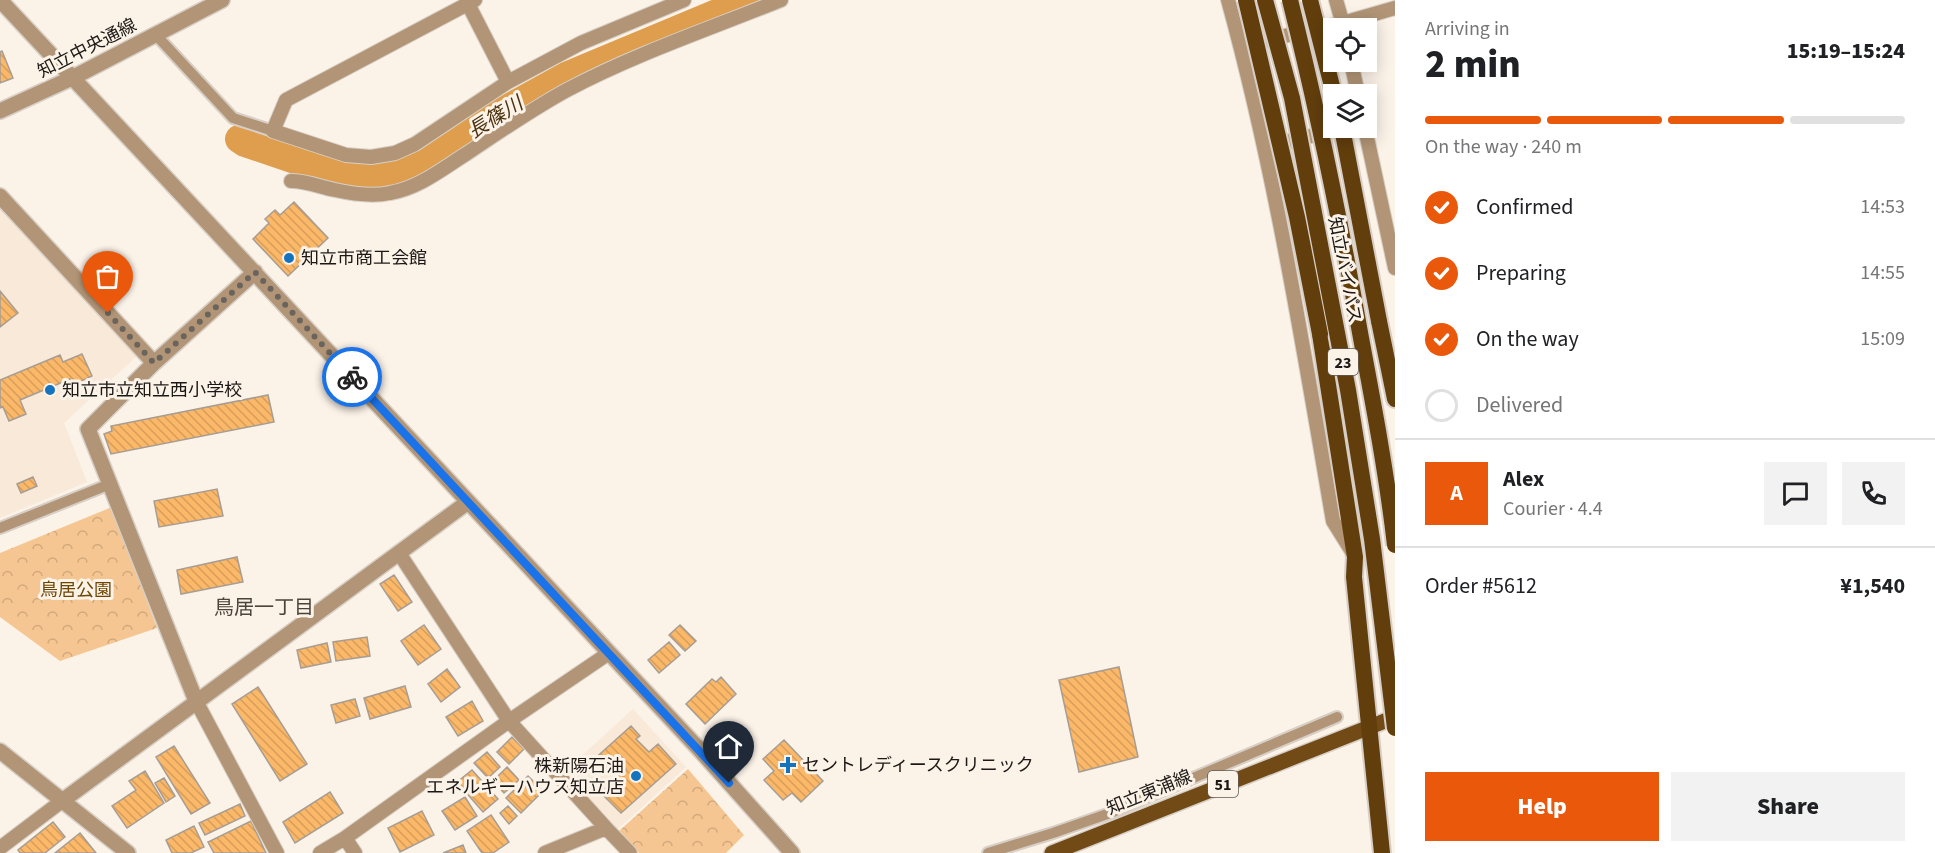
<!DOCTYPE html>
<meta charset="utf-8">
<style>
body{margin:0;font-family:"Source Sans 3","Noto Sans JP",sans-serif;background:#f2f2f2;color:#202124;height:100vh;display:flex;flex-direction:column;font-size:22px;white-space:nowrap}
*{box-sizing:border-box;margin:0}
p{font-size:20px;color:#757577}
.icon{flex:none;width:33px;height:33px;fill:none;stroke:currentColor;stroke-width:2;stroke-linecap:round;stroke-linejoin:round}
.map{position:relative;flex:1;overflow:hidden}
.details{display:flex;flex-direction:column;background:#fff;width:540px}
.details>*{flex:none}
.controls{position:absolute;left:1323px;top:18px;display:grid;gap:12px}
.controls a{display:grid;place-items:center;width:54px;height:54px;border-radius:0px;background:#fff;box-shadow:0 3px 15px #0003;font-size:30px}
.pin{position:absolute;display:grid;place-items:center;width:51px;height:51px;color:#fff;margin:-62px -26px;border-radius:50% 50% 50% 0;rotate:-45deg;box-shadow:0 0 6px #0007}
.pin .icon{rotate:45deg}
.courier{position:absolute;display:grid;place-items:center;width:60px;height:60px;margin:-30px;border:4px solid #1a73e8;border-radius:50%;background:#fff;color:#222;box-shadow:0 2px 8px #0007}
.overview em{font-style:normal;font-weight:800}
.overview div{display:flex;flex-direction:column-reverse}
.overview{display:flex;align-items:center;justify-content:space-between;height:102px;padding:0 30px}
h1{font-size:39px;font-weight:800;line-height:45px}
.bar{display:grid;grid-template-columns:repeat(4,1fr);gap:9px 6px;align-content:center;height:72px;padding:0 30px}
.bar i{height:8px;border-radius:4px;background:#e0e0e0}
.bar .active{background:#ea580c}
.bar p{grid-column:span 4}
.line{display:flex;align-items:center;gap:15px;padding:0 30px;border-top:2px solid #e0e0e0}
.line div{flex:1}
.round{display:grid;place-items:center;flex:none;width:63px;height:63px;border-radius:0px;background:#f2f2f2}
ol{padding:0 30px;list-style:none}
li{display:flex;align-items:center;gap:18px;height:66px}
li p{margin-inline-start:auto}
li .icon{padding:6px;border-radius:50%;background:#ea580c;color:#fff;stroke-width:4}
li:last-child{color:#757577}
li i{width:33px;height:33px;border:3px solid #e0e0e0;border-radius:50%}
.action{display:flex;gap:12px;margin-top:auto;padding:12px 30px}
.action a{flex:1;height:69px;border-radius:0px;background:#ea580c;color:#fff;font-size:24px;font-weight:800;line-height:69px;text-align:center}
.action a+a{background:#f2f2f2;color:#202124}
main{display:flex;flex:1;min-height:0}
.map>svg:first-child{display:block}
.built{fill:#f8e9d8}
.park{fill:url(#park-crowns)}
.lines{fill:none;stroke-linecap:round;stroke-linejoin:round}
.river{stroke:#df9e4d;stroke-width:28}
.building{fill:url(#building-back-hatch);stroke:#a69d94;stroke-width:1.5}
.pedestrian-casing{stroke:#d7cfc6;stroke-width:14}
.minor-casing{stroke:#d7cfc6;stroke-width:16}
.tertiary-casing{stroke:#d7cfc6;stroke-width:18}
.primary-casing{stroke:#d7cfc6;stroke-width:18}
.trunk-casing{stroke:#d7cfc6;stroke-width:20}
.pedestrian{stroke:#b29576;stroke-width:10}
.minor{stroke:#b29576;stroke-width:14}
.tertiary{stroke:#b29576;stroke-width:15}
.primary{stroke:#714a16;stroke-width:15}
.trunk{stroke:#623e0c;stroke-width:16}
.trunk-bridge-casing{stroke:#d7cfc6;stroke-width:20;stroke-linecap:butt}
.trunk-bridge{stroke:#623e0c;stroke-width:16}
.done{stroke:#6a645f;stroke-width:6;stroke-dasharray:0 10.8}
.route{stroke:#1a73e8;stroke-width:8}
.poi-dot{fill:#1473bf;stroke:#fbf2e8;stroke-width:2}
.labels{text-anchor:middle;stroke-width:6;stroke-linejoin:round;paint-order:stroke}
.shield{fill:#fbf2e8;stroke:#5f5954;stroke-width:1.5}
.shield-label{font-size:16px;font-weight:bold;fill:#1c1815}
.street-label{font-size:18px;fill:#1c1815;stroke:#fbf2e8}
.poi-label{font-size:18px;fill:#1c1815;stroke:#fbf2e8;text-anchor:start}
.park-label{font-size:18px;fill:#6f4502;stroke:#fbf2e8}
.water-label{font-size:20px;font-style:italic;fill:#4c320f;stroke:#fbf2e8}
.neighbourhood-label{font-size:20px;fill:#4b443b;stroke:#fbf2e8}
</style>
<main>
<div class="map">
<svg width="1395" height="853" viewBox="0 0 1395 853">
<defs>
<pattern id="park-crowns" width="20" height="18" patternUnits="userSpaceOnUse" patternTransform="scale(1.5)"><rect width="20" height="18" fill="#f5c691"/><path d="M2 6a3 3 0 1 1 6 0M12 15a3 3 0 1 1 6 0" fill="none" stroke="#d1a97c"/></pattern>
<pattern id="building-back-hatch" width="6" height="6" patternUnits="userSpaceOnUse" patternTransform="scale(1.5)"><rect width="6" height="6" fill="#fbb869"/><path d="M-1 5l2 2M0 0l6 6M5-1l2 2" fill="none" stroke="#d79d5a"/></pattern>
</defs>
<rect width="100%" height="100%" fill="#fbf2e8"/>
<path class="built" d="M0,207L137,356L64,423L87,482L0,518Z
M633,709L686,767L617,830L564,772Z"/>
<path class="park" d="M112,507L157,628L60,661L0,617V553Z
M688,769L744,835L726,853H639L619,831Z"/>
<g class="lines">
<path class="river" d="M239,139L245,143L339,175L358,177H381L417,167L499,113L566,76L748,0"/>
</g>
<path class="building" d="M2,51L13,78L0,83V52Z
M294,202L328,238L288,276L253,239L269,223L265,219L275,210L280,215Z
M0,291L18,313L0,327Z
M82,354L92,376L73,385L70,379L20,400L26,414L9,421L3,407L0,408V380L60,355L63,362Z
M268,395L274,422L111,454L104,434L112,431L111,426Z
M33,477L37,486L21,493L17,484Z
M217,489L223,516L159,527L154,501Z
M237,557L243,582L181,594L177,570Z
M394,575L412,602L398,611L380,584Z
M424,625L441,649L418,665L401,641Z
M680,625L696,641L685,651L669,635Z
M367,637L370,656L336,661L333,642Z
M669,642L680,655L659,673L648,660Z
M327,643L331,662L301,668L297,650Z
M1119,667L1138,757L1079,772L1059,680Z
M447,669L460,687L441,702L428,684Z
M721,677L736,694L705,724L686,704L712,679L716,682Z
M405,686L411,707L370,719L364,698Z
M258,687L307,764L280,781L232,704Z
M355,699L360,716L336,723L331,705Z
M472,701L483,721L458,736L446,717Z
M631,726L640,736L636,739L649,752L658,744L676,764L621,813L601,793L626,769L619,761L604,775L591,762Z
M512,737L524,749L509,764L497,752Z
M784,740L823,781L801,802L792,793L783,800L764,780L774,771L763,759Z
M174,746L210,803L191,814L156,757Z
M487,752L500,767L488,778L474,763Z
M507,767L519,780L504,793L493,781Z
M472,770L498,799L483,812L457,782Z
M145,771L164,803L127,828L112,806L136,790L129,781Z
M528,776L543,791L521,813L506,798Z
M164,778L175,796L166,802L155,783Z
M330,792L343,813L295,843L283,822Z
M465,797L477,816L455,830L442,811Z
M240,804L245,816L205,835L199,823Z
M508,806L517,816L509,824L500,813Z
M422,811L434,835L400,852L388,828Z
M491,815L509,842L493,853H482L467,831Z
M251,821L266,853H214L208,842Z
M53,822L65,837L45,853H20L18,850Z
M194,826L204,847L191,853H172L166,840Z
M80,833L96,853H55Z
M463,845L466,853H443Z"/>
<g class="lines">
<defs>
<path id="pedestrian" d="M156,35L233,118L273,131
M0,528L110,484
M988,853L1053,833L1113,812L1337,717"/>
<path id="minor" d="M466,0L508,82
M475,0L286,100L273,131L346,155L371,157L395,153L415,144L508,82L581,43L684,0
M1228,0C1275,171 1303,346 1333,521L1353,553
M1336,0L1344,28
M1248,44L1343,23L1395,8
M1351,62L1358,94
M1365,128L1395,268
M1270,146L1344,128
M291,181C306,181 320,187 335,190C353,194 372,197 390,193C419,188 442,169 466,154C499,132 532,109 567,90C635,54 709,29 781,0
M399,553L509,721L606,828L545,853
M196,701L277,853
M606,828L630,853
M345,838L355,853
M0,848L62,801
M320,853L345,838L509,721L609,653"/>
<path id="tertiary" d="M0,0L698,748L792,853
M0,111L72,78L222,0
M0,196L154,363
M196,701L88,429L154,363L255,272
M0,751L128,853
M62,801L468,502"/>
<path id="primary" d="M1052,853L1395,717"/>
<path id="trunk" d="M1379,321L1395,399
M1320,334L1355,557L1354,577L1382,853"/>
</defs>
<use href="#pedestrian" class="pedestrian-casing"/>
<use href="#minor" class="minor-casing"/>
<use href="#tertiary" class="tertiary-casing"/>
<use href="#primary" class="primary-casing"/>
<use href="#trunk" class="trunk-casing"/>
<use href="#pedestrian" class="pedestrian"/>
<use href="#minor" class="minor"/>
<use href="#tertiary" class="tertiary"/>
<use href="#primary" class="primary"/>
<use href="#trunk" class="trunk"/>
<defs>
<path id="trunk-bridge" d="M1246,0L1297,217L1320,334
M1265,0L1292,98L1348,390L1372,539L1395,728
M1290,0C1318,112 1341,225 1361,338C1374,407 1387,476 1395,545
M1310,0L1334,94
M1342,128L1379,321"/>
</defs>
<use href="#trunk-bridge" class="trunk-bridge-casing"/>
<use href="#trunk-bridge" class="trunk-bridge"/>
</g>
<g class="lines">
<path class="done" d="M108,313L154,363L255,272L352,377"/>
<path class="route" d="M352,377L729,783"/>
</g>
<g class="poi-dot">
<circle cx="289" cy="258" r="6"/>
<circle cx="50" cy="390" r="6"/>
<path d="M785 756h6v6h6v6h-6v6h-6v-6h-6v-6h6z"/>
<circle cx="636" cy="776" r="6"/>
</g>
<g class="labels">
<g class="shield">
<rect x="1328" y="349" width="30" height="26" rx="4.5"/>
<rect x="1208" y="771" width="30" height="26" rx="4.5"/>
</g>
<g class="shield-label">
<text x="1343" y="368">23</text>
<text x="1223" y="790">51</text>
</g>
<g class="street-label">
<text transform="translate(87 48) rotate(-27)" y="6">知立中央通線</text>
<text transform="translate(1345 270) rotate(79)" y="6">知立バイパス</text>
<text transform="translate(1149 792) rotate(-22)" y="6">知立東浦線</text>
</g>
<g class="poi-label">
<text x="301" y="264">知立市商工会館</text>
<text x="62" y="396">知立市立知立西小学校</text>
<text x="802" y="771">セントレディースクリニック</text>
<text x="624" y="772" text-anchor="end">株新陽石油<tspan x="624" dy="21">エネルギーハウス知立店</tspan></text>
</g>
<g class="park-label">
<text x="76" y="596">鳥居公園</text>
</g>
<g class="water-label">
<text transform="translate(495 117) rotate(-32)" y="7">長篠川</text>
</g>
<g class="neighbourhood-label">
<text x="264" y="614">鳥居一丁目</text>
</g>
</g>
</svg>
<div class="controls">
<a><svg class="icon" aria-label="locate" viewBox="0 0 24 24"><circle cx="12" cy="12" r="6"/><path d="M12 2v4M12 18v4M2 12h4M18 12h4"/></svg></a>
<a><svg class="icon" aria-label="layers" viewBox="0 0 24 24"><path d="M12 4l9 5-9 5-9-5zM3 14l9 5 9-5"/></svg></a>
</div>
<div class="pin" style="left:108px;top:313px;background:#ea580c"><svg class="icon" aria-label="bag" viewBox="0 0 24 24"><path d="M5 8h14l-1 12H6zM9 8a3 3 0 0 1 6 0"/></svg></div>
<div class="pin" style="left:729px;top:783px;background:#1f2937"><svg class="icon" aria-label="home" viewBox="0 0 24 24"><path d="M3 11l9-7 9 7M6 9v11h12V9"/></svg></div>
<div class="courier" style="left:352px;top:377px"><svg class="icon" aria-label="bike" viewBox="0 0 24 24"><circle cx="6" cy="16" r="4"/><circle cx="18" cy="16" r="4"/><path d="M6 16l4-8h5l3 8M10 8l3 8H6M13 5h3"/></svg></div>
</div>
<section class="details">
<div class="overview"><div><h1>2 min</h1><p>Arriving in</p></div><em>15:19–15:24</em></div>
<div class="bar"><i class="active"></i><i class="active"></i><i class="active"></i><i></i><p>On the way · 240 m</p></div>
<ol>
<li><svg class="icon" aria-label="check" viewBox="0 0 24 24"><path d="M5 12l5 5 9-10"/></svg>Confirmed<p>14:53</p></li>
<li><svg class="icon" aria-label="check" viewBox="0 0 24 24"><path d="M5 12l5 5 9-10"/></svg>Preparing<p>14:55</p></li>
<li><svg class="icon" aria-label="check" viewBox="0 0 24 24"><path d="M5 12l5 5 9-10"/></svg>On the way<p>15:09</p></li>
<li><i></i>Delivered</li>
</ol>
<div class="line" style="height:108px"><b class="round" style="background:#ea580c;color:#fff">A</b><div><b>Alex</b><p>Courier · 4.4</p></div><a class="round"><svg class="icon" aria-label="chat" viewBox="0 0 24 24"><path d="M4 5h16v11H9l-5 4z"/></svg></a><a class="round"><svg class="icon" aria-label="phone" viewBox="0 0 24 24"><path d="M5 4h4l2 5-3 2q2 4 5 5l2-3 5 2v4C11 20 4 13 5 4z"/></svg></a></div>
<div class="line" style="height:78px"><div>Order #5612</div><b>¥1,540</b></div>
<div class="action"><a>Help</a><a>Share</a></div>
</section>
</main>
